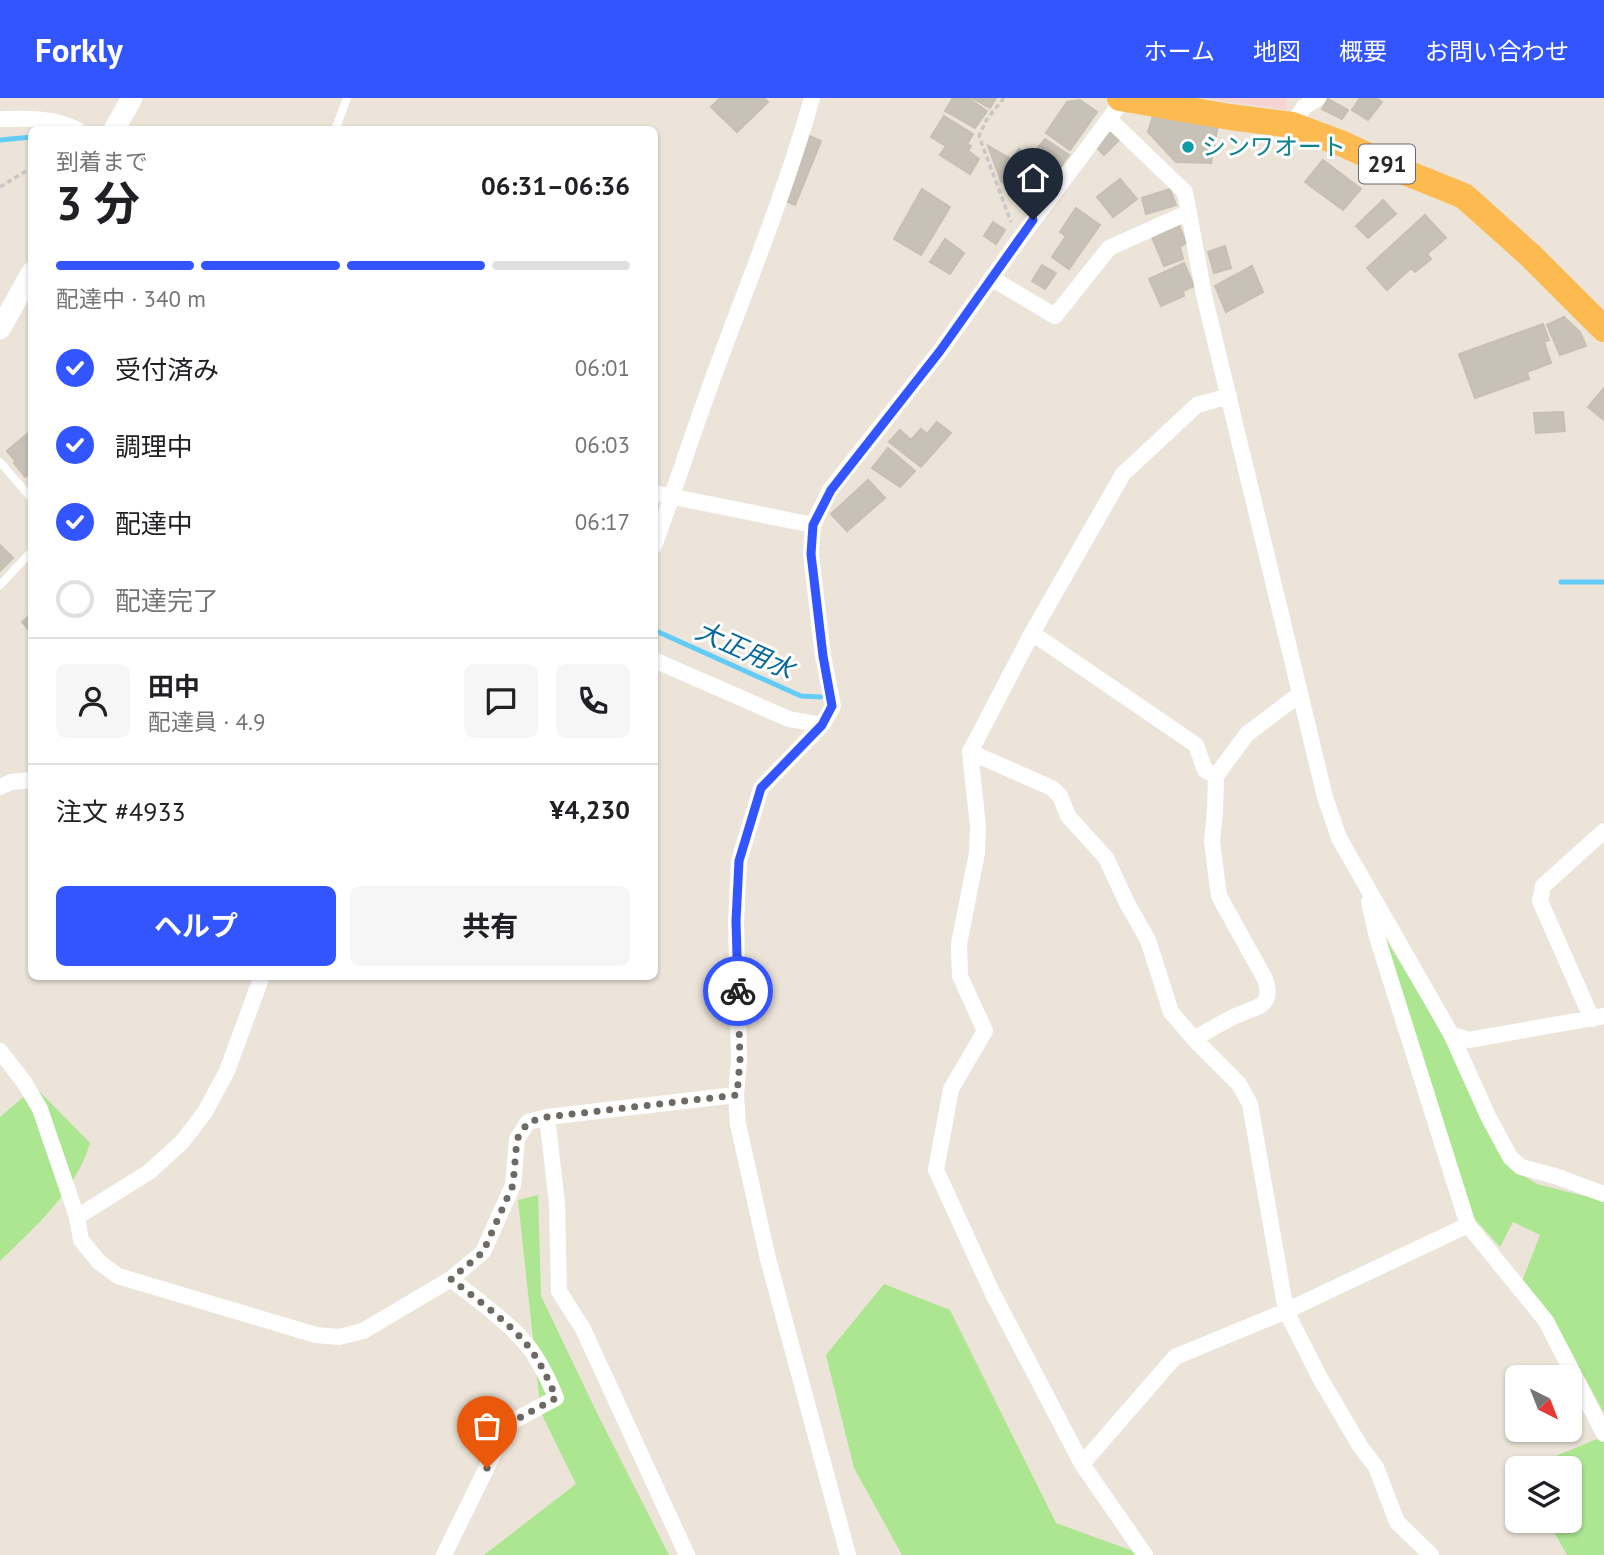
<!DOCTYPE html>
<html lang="ja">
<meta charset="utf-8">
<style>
body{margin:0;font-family:"PT Sans","Noto Sans JP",sans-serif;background:#f6f6f6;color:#202124;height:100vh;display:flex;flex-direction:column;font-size:26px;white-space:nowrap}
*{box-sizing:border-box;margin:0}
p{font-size:23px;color:#757577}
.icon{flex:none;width:38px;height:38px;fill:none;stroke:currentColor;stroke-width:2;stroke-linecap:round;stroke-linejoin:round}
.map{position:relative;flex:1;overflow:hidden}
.drawer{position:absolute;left:28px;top:28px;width:630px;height:854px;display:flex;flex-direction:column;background:#fff;border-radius:10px;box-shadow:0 2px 5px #0004}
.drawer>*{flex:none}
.needle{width:46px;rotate:138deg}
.fabs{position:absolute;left:1505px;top:1267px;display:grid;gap:14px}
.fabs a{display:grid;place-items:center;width:77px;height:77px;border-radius:10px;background:#fff;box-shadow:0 2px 5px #0004;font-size:35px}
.pin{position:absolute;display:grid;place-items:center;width:60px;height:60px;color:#fff;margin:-72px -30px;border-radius:50% 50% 50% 0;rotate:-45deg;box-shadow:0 0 7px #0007}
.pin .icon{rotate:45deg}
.courier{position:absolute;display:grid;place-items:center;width:70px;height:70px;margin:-35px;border:5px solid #3255ff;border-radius:50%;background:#fff;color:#222;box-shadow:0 2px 9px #0007}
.head em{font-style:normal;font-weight:700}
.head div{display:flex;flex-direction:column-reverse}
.head{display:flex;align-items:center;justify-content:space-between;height:119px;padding:0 28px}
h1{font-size:46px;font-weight:700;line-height:52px}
.bar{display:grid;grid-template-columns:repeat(4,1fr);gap:10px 7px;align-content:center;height:84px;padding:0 28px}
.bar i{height:9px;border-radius:5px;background:#e0e0e0}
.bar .current{background:#3255ff}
.bar p{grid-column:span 4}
.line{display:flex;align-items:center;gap:18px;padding:0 28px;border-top:2px solid #e0e0e0}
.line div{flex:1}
.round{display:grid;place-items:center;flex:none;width:74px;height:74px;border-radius:10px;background:#f6f6f6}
ol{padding:0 28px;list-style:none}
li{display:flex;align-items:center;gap:21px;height:77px}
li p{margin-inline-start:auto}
li .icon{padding:7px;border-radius:50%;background:#3255ff;color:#fff;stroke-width:4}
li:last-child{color:#757577}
li i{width:38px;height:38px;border:4px solid #e0e0e0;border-radius:50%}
.button{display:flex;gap:14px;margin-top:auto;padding:14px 28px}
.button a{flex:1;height:80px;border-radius:10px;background:#3255ff;color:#fff;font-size:28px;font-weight:700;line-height:80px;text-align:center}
.button a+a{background:#f6f6f6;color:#202124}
header{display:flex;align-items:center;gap:42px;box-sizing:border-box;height:98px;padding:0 35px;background:#3255ff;color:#fff}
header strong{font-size:33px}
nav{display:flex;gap:38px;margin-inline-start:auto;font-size:24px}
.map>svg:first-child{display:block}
.medical{fill:#f4d4d5}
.green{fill:#ace691}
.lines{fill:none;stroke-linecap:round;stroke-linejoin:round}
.stream{stroke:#63ccf6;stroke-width:5}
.building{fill:#c7c1b8;stroke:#c7c0b2;stroke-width:2}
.path{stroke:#c7c7c7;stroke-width:3.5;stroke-dasharray:5 3.5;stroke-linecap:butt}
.service{stroke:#fff;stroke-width:8}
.minor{stroke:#fff;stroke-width:16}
.tertiary{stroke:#fff;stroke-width:21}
.trunk{stroke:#fcba50;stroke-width:26}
.done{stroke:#6d6a66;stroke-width:7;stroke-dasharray:0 12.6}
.route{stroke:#3255ff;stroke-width:9}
.culture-dot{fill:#0f9aa8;stroke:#fff;stroke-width:2.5}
.labels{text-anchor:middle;stroke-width:6;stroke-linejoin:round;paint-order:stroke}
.shield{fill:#fff;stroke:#686868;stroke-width:2}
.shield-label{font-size:23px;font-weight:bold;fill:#282828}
.culture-label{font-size:24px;fill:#0d838f;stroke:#fff;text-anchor:start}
.water-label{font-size:26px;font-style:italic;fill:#05679f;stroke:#fff}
</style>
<header>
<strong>Forkly</strong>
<nav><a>ホーム</a><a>地図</a><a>概要</a><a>お問い合わせ</a></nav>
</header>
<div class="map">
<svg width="1604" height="1457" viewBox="0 0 1604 1457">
<rect width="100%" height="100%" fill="#ece4d8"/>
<path class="medical" d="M1204,0H1286L1287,12Z"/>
<path class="green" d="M1385,840L1446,940L1514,1072L1537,1086L1604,1103V1315L1560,1233L1521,1186L1540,1137L1513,1124L1500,1149L1470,1116Z
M35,989L90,1045C76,1093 35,1129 0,1163V1019Z
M538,1097L541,1198L597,1315L669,1457H484L576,1386L541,1315L518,1102Z
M884,1186L950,1212L1056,1425L1133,1453L1136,1457H902L854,1370L826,1257Z
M1604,1338V1457H1567L1548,1423H1570V1370H1527Z"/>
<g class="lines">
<path class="stream" d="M0,42L32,39
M1561,484H1604
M654,532L801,598L821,599"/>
</g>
<path class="building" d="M720,0H764L768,4L737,34L711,9Z
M953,0H968L987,13L975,30L945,13Z
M972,0H996L990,10Z
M1360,0H1376L1382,4L1368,22L1352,12Z
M1328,1L1348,12L1342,21L1322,11Z
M1080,2L1097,14L1070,52L1046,35L1067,4Z
M1154,15L1218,27L1211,65L1176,64L1148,34Z
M944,18L973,36L967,46L971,48L968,53L979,61L970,76L940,57L946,48L931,39Z
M1107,31L1119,42L1104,57L1093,46Z
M807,37L821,43L795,107L783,102Z
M1045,41L1069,57L1046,88L1027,75L1015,92L1001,83L988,48L1011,61L1019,51L1031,58Z
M1323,62L1361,91L1343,112L1305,84Z
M1120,81L1137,101L1113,119L1097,99Z
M922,91L950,109L921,157L894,141Z
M1170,91L1176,107L1146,116L1142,100Z
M1383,102L1396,116L1368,140L1356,128Z
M1076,110L1100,127L1069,171L1052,159L1066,138L1060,134Z
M1425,117L1446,140L1427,156L1431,161L1415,174L1411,170L1387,192L1367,170Z
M993,124L1005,132L996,146L984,138Z
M1178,124L1186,145L1180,149L1183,161L1164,168L1150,134Z
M945,141L964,155L950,176L930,164Z
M1225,148L1231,170L1214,175L1208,154Z
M1184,165L1194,188L1183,193L1184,198L1161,208L1149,181Z
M1042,167L1056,175L1045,191L1032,183Z
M1252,168L1263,194L1226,214L1215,188Z
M1564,219L1580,234L1586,248L1560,257L1547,227Z
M1543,226L1549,242L1544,244L1551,265L1527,274L1529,281L1475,300L1459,256Z
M1604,290V322L1588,309Z
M1563,314L1565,333L1536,335L1534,315Z
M937,324L951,335L921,369L889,344L900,332L911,342L921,331L927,336Z
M32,332V374L25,379L14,365L15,363L7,353Z
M888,350L915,373L900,389L872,370Z
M868,382L885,400L847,433L831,416Z
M0,447L13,460L0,473Z
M31,516L32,517L31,534L22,524Z"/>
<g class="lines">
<path class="path" d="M1004,0L987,21L979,38L1011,124
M0,89L26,73L32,72"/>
<path class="service" d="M335,32L347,0
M0,364L32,401
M0,487L32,453"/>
<path class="minor" d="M3,21C28,20 55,20 78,32
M1109,21L1185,94L1204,197L1325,699L1339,740L1451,936L1488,1018L1510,1059L1521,1069L1555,1078L1604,1096
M1292,27L1304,9L1318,0
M991,180L1055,218L1109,150L1189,114
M654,395L813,427
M654,448C676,389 694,330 716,272C749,182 786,92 812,0
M1032,535L1196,647L1205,672L1216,678
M654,562L789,621L822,627
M970,654L1052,690L1060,698L1068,718L1106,760L1127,805L1148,842L1171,914L1194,941L1239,986L1250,1006L1286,1213L1320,1280L1360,1348L1376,1369L1397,1424L1431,1457
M0,689L11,684L32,682
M1369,804L1377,839L1468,1127L1546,1223L1604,1336
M1592,921L1540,803L1543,788L1604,733
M1451,936L1469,942L1604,918
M1194,941C1213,930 1230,919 1250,912C1256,910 1262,908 1265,903C1270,896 1267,888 1265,881L1219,798L1212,744L1215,713L1216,678L1247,636L1300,596
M0,953L24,984L40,1011L77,1119L81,1142L99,1164L118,1178L316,1237L339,1239L363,1233L451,1181L483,1154L513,1087L517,1041L528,1024L547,1019L736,997
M547,1019L557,1105L559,1193L583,1231L687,1457
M77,1119L149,1074L182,1044L205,1014L227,973L262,878
M1082,1366L1175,1259L1286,1213L1468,1127
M444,1457L508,1326L556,1300C548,1280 538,1259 523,1242C503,1220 475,1200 451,1181
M848,1457L768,1161L738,1026L736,997L739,962L736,823L739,763L761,690L822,627L833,608L823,558L811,456L813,427L830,392L940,253L1018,143L1109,21L1123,1
M1145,1457L1082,1366L992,1194L936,1072L951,991L985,933L960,878L959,846L977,755L978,728L970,654L1032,535L1123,376L1197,307L1229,298"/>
<path class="tertiary" d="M114,32L132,0
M0,231L32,174"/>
<path class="trunk" d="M1120,0L1230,19L1292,27L1343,46L1397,71L1464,98L1531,158L1604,231"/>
</g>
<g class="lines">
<path class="done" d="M487,1370L508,1326L556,1300C548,1280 538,1259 523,1242C503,1220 475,1200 451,1181L483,1154L513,1087L517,1041L528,1024L547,1019L737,997L740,962L738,893"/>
<path class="route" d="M738,893L736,823L739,763L761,690L822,627L832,608L823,558L811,456L813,427L831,392L940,253L1033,122"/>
</g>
<circle class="culture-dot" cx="1188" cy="49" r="7"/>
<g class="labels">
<rect class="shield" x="1359" y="46.5" width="56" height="39" rx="5"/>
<g class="shield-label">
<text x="1387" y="74">291</text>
</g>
<g class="culture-label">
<text x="1202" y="57">シンワオート</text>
</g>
<g class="water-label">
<text transform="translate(745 552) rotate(24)" y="9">大正用水</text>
</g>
</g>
</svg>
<div class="fabs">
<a><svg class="needle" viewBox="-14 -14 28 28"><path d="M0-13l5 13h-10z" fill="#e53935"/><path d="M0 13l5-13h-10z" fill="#757577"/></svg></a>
<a><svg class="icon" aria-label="layers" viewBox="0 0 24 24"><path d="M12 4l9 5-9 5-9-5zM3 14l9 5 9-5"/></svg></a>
</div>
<div class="pin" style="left:487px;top:1370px;background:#ea580c"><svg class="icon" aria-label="bag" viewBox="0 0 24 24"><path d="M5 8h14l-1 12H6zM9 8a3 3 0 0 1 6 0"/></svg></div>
<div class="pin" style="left:1033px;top:122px;background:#1f2937"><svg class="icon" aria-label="home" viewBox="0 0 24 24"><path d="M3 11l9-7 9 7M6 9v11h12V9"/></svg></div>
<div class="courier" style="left:738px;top:893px"><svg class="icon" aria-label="bike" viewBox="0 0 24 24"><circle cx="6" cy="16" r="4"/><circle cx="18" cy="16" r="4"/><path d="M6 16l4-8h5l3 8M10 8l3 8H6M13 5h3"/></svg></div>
<section class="drawer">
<div class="head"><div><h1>3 分</h1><p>到着まで</p></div><em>06:31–06:36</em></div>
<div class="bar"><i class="current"></i><i class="current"></i><i class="current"></i><i></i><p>配達中 · 340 m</p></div>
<ol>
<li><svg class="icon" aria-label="check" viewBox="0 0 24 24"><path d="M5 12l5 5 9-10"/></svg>受付済み<p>06:01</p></li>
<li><svg class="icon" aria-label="check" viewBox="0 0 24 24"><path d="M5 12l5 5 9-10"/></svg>調理中<p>06:03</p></li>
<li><svg class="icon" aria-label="check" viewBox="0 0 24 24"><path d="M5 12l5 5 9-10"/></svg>配達中<p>06:17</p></li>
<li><i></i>配達完了</li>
</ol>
<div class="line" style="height:126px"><a class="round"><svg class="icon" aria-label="person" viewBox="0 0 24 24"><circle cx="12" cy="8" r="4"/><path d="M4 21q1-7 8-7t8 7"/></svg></a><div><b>田中</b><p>配達員 · 4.9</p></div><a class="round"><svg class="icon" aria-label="chat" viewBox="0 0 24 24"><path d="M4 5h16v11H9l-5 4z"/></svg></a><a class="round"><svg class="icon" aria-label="phone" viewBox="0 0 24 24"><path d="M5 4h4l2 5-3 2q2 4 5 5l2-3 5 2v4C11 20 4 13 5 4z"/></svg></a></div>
<div class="line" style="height:91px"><div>注文 #4933</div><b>¥4,230</b></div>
<div class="button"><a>ヘルプ</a><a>共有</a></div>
</section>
</div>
